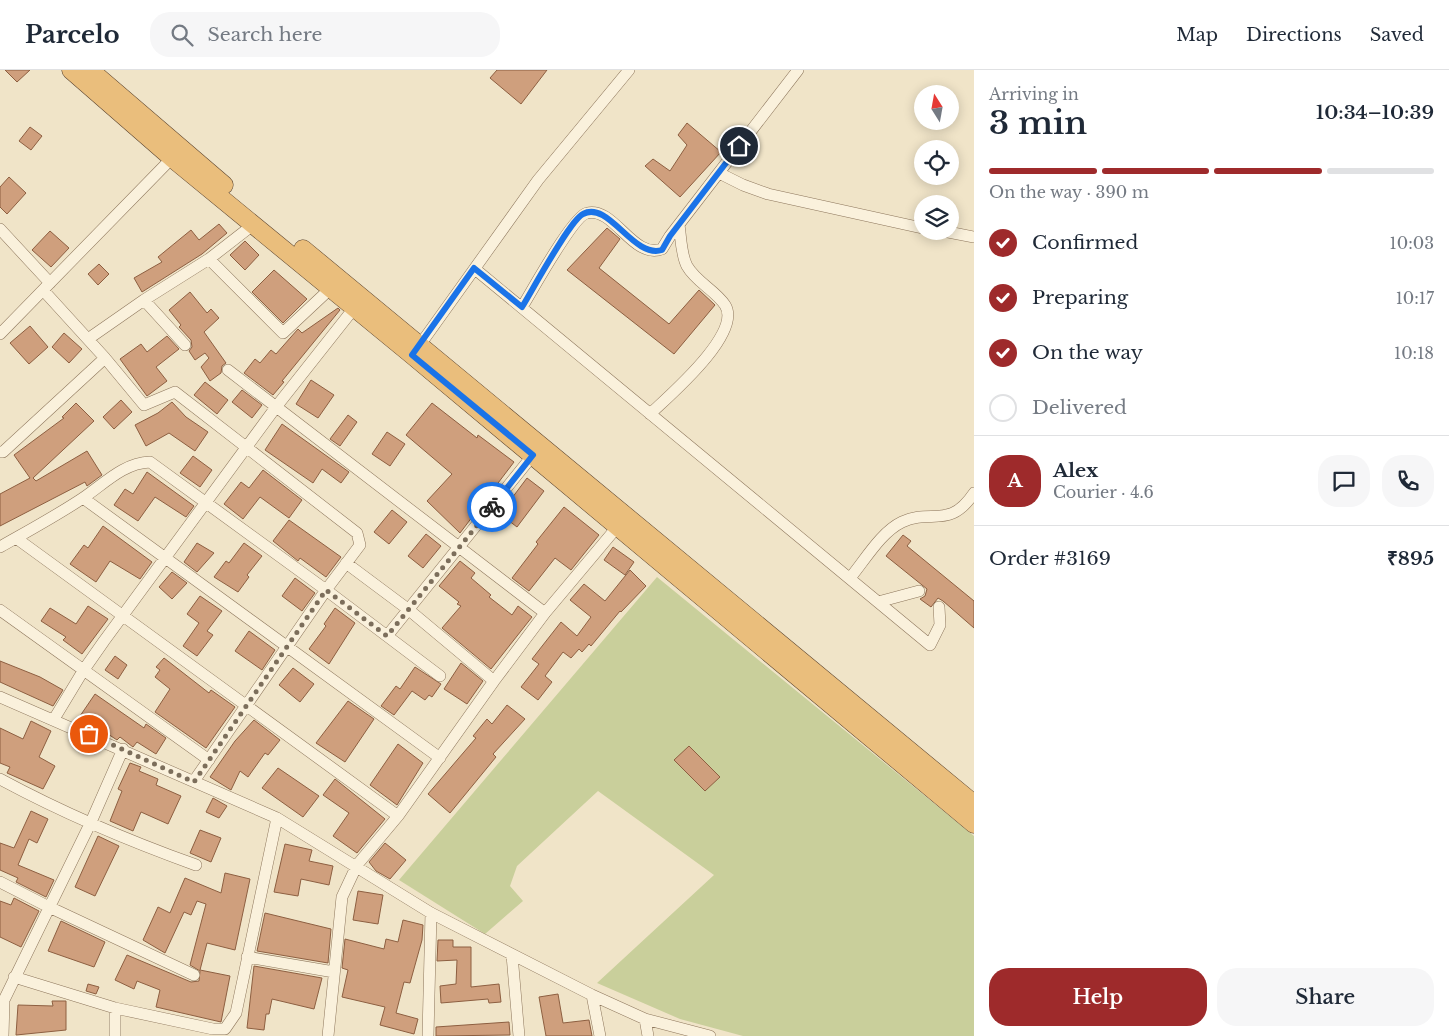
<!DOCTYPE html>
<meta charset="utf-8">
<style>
body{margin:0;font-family:"Libre Baskerville",serif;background:#f6f6f7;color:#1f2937;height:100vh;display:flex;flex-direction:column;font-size:19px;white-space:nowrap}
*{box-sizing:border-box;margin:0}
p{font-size:16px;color:#747a83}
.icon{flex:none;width:28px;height:28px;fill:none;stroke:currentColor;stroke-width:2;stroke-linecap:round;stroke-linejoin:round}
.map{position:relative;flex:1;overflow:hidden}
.details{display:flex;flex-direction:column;background:#fff;width:475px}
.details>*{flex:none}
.needle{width:32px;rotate:349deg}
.controls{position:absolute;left:914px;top:15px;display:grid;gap:10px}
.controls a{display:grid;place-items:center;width:45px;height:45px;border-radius:50%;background:#fff;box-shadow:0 2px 12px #0003;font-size:25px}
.pin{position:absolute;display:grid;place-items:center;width:42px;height:42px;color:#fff;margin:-21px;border:2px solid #fff;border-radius:50%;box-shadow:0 1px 5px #0007}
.courier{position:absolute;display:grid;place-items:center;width:50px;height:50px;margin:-25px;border:4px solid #1a73e8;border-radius:50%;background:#fff;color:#222;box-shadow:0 1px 6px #0007}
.head em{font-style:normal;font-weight:600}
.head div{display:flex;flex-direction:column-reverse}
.head{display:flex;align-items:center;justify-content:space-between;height:85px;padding:0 15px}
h1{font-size:32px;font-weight:600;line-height:38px}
.bar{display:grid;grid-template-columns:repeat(4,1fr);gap:8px 5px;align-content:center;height:60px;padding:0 15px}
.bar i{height:6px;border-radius:4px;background:#e0e1e3}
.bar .on{background:#9e2a2b}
.bar p{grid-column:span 4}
.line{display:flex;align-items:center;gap:12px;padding:0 15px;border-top:1px solid #e0e1e3}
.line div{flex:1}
.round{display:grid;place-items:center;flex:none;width:52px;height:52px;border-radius:20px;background:#f6f6f7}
ol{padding:0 15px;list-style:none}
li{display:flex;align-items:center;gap:15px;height:55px}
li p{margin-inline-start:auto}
li .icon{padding:5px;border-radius:50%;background:#9e2a2b;color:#fff;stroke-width:4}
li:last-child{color:#747a83}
li i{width:28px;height:28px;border:2px solid #e0e1e3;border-radius:50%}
.cta{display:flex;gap:10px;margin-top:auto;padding:10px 15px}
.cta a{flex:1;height:58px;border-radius:20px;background:#9e2a2b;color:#fff;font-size:20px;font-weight:600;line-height:58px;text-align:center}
.cta a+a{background:#f6f6f7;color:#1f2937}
header{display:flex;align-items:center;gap:30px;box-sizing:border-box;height:70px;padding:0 25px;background:#fff;border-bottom:1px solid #e0e1e3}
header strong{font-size:24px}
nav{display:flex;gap:28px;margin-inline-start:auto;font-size:18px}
.search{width:350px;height:45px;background:#f6f6f7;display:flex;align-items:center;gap:12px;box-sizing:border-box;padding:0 18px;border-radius:20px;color:#747a83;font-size:19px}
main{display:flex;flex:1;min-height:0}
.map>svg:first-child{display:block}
.green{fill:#c9cf9b}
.building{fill:#cf9f7d;stroke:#8d5f41}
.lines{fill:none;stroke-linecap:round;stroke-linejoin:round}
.minor-casing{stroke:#8d765c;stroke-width:12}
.trunk-casing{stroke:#5b4430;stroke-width:19}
.minor{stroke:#faf1dc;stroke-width:11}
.trunk{stroke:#eabe7c;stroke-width:18}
.done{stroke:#7c6e5b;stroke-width:5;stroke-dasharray:0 9}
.route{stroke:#1a73e8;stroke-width:6}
</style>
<header>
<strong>Parcelo</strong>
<div class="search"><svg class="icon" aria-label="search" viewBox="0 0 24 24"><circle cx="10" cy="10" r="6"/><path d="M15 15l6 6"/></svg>Search here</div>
<nav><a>Map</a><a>Directions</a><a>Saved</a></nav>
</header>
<main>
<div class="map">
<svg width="974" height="966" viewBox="0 0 974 966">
<rect width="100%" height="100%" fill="#f0e4c8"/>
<path class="green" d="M657,507L974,766V966H743L680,949L597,913L714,805L598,721L517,796L510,816L523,831L485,864L399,810Z"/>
<path class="building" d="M5,0H30L17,12Z
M497,0H547L521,34L490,8Z
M687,53L721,82L680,127L645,96L653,89L670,101L687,75L678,65Z
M30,57L42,66L31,80L19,71Z
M9,107L26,123L7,144L0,137V117Z
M219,154L227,163L202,184L142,222L134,208L162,192L158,187L191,160L199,170Z
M607,158L620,169L599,198L669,254L699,220L715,235L674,284L567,200Z
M50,161L69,178L51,197L32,180Z
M245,171L259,185L245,200L230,185Z
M99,194L109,204L98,215L88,204Z
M274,200L307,229L283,253L252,222Z
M190,222L207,243L211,239L219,248L204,262L226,293L222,296L221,303L210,311L201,297L209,288L205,283L195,290L189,281L192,277L191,270L179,257L181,255L169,240Z
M338,238L340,240L282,311L284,312L273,325L244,303L255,289L260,293L271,280L276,284L298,259L302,263Z
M30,256L48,277L29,294L10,273Z
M64,263L82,279L69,293L52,277Z
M167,266L179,279L156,297L167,311L147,326L120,289L141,274L147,282Z
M311,310L334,325L318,348L296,334Z
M205,312L228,330L217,344L194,325Z
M242,320L262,335L252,348L232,332Z
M121,330L132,342L114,359L103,347Z
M172,332L186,347L208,362L195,381L169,363L146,376L135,355L158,343Z
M76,333L94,351L33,408L36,411L87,381L102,405L87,416L85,412L0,456V424L30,408L14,385L64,348L62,347Z
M432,333L477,368L478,365L514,392L460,463L427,431L452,404L406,365Z
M348,345L357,352L340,376L330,369Z
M282,354L349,402L341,413L322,399L313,413L265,380Z
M387,362L405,374L390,396L372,384Z
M193,386L212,400L200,417L180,403Z
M263,400L302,430L289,448L260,427L243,449L224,434L241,412L249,418Z
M147,402L194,436L186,447L155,427L138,451L114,435L125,419L133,424Z
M527,408L544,421L517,457L500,444Z
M564,437L599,465L571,500L555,488L529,521L512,508L538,474L536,472Z
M392,440L407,452L389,474L374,462Z
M289,450L341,487L326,507L300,488L298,491L273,471Z
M103,456L152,492L140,509L110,491L96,512L70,494L84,475L88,478Z
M426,464L441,476L423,498L408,486Z
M903,465L911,471L907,476L974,531V558L943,531L938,528L931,537L920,529L925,526L927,519L886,486Z
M197,473L214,483L197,502L184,492Z
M244,473L262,486L247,505L249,507L238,522L214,507L226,491L229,493Z
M613,477L634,492L625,505L604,490Z
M460,491L475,503L471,508L491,525L489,527L512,545L518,536L532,547L491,599L442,558L461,536L457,534L459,532L439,516Z
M630,500L646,516L621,542L620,541L591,576L589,574L582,582L579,579L571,588L563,582L545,606L552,612L538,630L521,617L539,594L532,589L561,552L577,566L591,547L570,530L584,514L605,531Z
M172,502L187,513L172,529L159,517Z
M295,508L315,523L302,541L282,526Z
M200,526L222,541L207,561L213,565L197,586L183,576L199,553L187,544Z
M88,536L108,549L82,584L63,570L66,567L41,551L50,538L76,554Z
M335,538L355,553L329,594L309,579L326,556L324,554Z
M249,561L275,580L262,600L235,581Z
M115,586L127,595L118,609L105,600Z
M164,588L209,623L211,620L235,637L206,678L155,642L170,619L155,607L160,600L156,597Z
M0,591L40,607L63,620L53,636L0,612Z
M461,593L483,611L467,634L444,619Z
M415,597L441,614L432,627L429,625L425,630L412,621L394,645L381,636L396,616L400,619Z
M293,598L314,614L300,632L279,615Z
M95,624L144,658L146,654L166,668L156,684L137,672L133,677L120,667L117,670L114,668L80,646Z
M348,631L374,649L345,692L316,673Z
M507,635L525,649L493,684L496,687L450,743L428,724L476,668L473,666L487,649L492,654Z
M254,650L280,670L268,685L265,683L248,707L240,701L231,720L210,707L235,671Z
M31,651L51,661L39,687L55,696L43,719L7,703L10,697L0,693V658L23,669Z
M398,674L423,693L397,735L370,715Z
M689,676L720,707L705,721L674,690Z
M130,693L141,697L139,701L158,709L156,715L181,726L168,754L141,742L133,761L110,751L122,721L118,719Z
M278,698L319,726L303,747L262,718Z
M335,709L385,749L357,783L333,766L349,743L323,725Z
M213,728L227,736L219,748L206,742Z
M31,741L48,749L37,773L29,769L18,795L54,810L46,827L16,812L18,808L0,800V773L14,778Z
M200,760L221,768L211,792L190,783Z
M98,766L119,776L95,826L75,817Z
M385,773L406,790L390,809L376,801L369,792Z
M285,774L312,780L309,791L333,796L329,815L301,809L298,826L274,822Z
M225,803L250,809L235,880L207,873L200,900L230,906L221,952L156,937L160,920L137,911L134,919L115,910L127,885L191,912L199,911L200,901L190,895L206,834L197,831L191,845L184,842L165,883L143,870L158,837L170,843L185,808L221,823Z
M358,821L383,825L378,854L353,850Z
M14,828L39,841L21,877L0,867V831L11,835Z
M265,843L331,859L328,893L257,881Z
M403,850L423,855L422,870L410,913L404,912L396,943L418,949L414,964L380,955L385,937L342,927L348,900L342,898L345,869L384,879L386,869L398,872Z
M61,851L105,872L94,897L48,881Z
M438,870H453V877H471V917L499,914L501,932L489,933L488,929L441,933L440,916L456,914L457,890L437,891Z
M254,896L322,908L314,939L272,929L269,944H266L264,960L247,958Z
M88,914L99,917L96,924L86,921Z
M558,924L563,953L589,950L592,966H546L539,927Z
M52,931H66V960L16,965L18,935L53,936Z
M509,952L510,965L436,966V957Z"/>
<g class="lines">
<defs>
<path id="minor" d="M719,103L743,115L768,124L922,158
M0,159L50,213
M943,161L974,167
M209,189L283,263L331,218
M475,199L930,575L940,555L939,537
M43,220L105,288L144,335L175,322L357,463L360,475L326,520L440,606
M522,237C532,221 573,146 587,143C614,136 633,190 662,179L670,166L798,0
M0,264L172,88
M88,269L144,230
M185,275L144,230L209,189L254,154
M417,279L538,110L629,0
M228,300L545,543
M650,344C669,326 743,263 725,235C715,220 696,212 687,196C681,185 681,167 679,155
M0,382H3L105,288
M83,428L440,688
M16,468L398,746
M0,477C28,461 56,446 83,428C104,414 123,393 150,392L326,520L194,711
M346,493L409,540L494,611
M850,508C865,490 881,462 902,452C932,438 949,460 974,423
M878,532L919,521
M0,540L209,690
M387,566L533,385
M0,627L277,748L431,843L592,925L645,949L710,966
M54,649L83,601L104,571L276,337L355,237
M0,709C63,743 129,771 196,795
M0,812L49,837L194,905
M512,885L519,966
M247,887L334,902
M14,907L115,938L213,959H225L236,943L277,748
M592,925L600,966
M645,949L648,966
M3,966L4,930L91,752L123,679
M115,966V938
M328,966L342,827L357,795L398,746L494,611L545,543L618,456
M428,966L431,843"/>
<path id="trunk" d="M71,0L172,88L412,285L974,754
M90,0L224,115
M303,179L974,734"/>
</defs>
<use href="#minor" class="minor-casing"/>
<use href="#trunk" class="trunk-casing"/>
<use href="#minor" class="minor"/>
<use href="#trunk" class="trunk"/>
</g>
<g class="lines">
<path class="done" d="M89,664L194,712L326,520L387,566L492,437"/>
<path class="route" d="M492,437L533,385L412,285L474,198L522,237C532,221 570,150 583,144C609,130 633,189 662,180L670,166L739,76"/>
</g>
</svg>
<div class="controls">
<a><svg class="needle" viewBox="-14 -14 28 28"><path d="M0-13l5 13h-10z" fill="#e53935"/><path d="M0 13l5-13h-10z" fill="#747a83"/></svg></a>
<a><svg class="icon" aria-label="locate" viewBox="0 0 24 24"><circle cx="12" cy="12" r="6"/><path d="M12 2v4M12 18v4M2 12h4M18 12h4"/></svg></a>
<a><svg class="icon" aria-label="layers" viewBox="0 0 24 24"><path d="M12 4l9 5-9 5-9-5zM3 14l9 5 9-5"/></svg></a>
</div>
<div class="pin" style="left:89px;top:664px;background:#ea580c"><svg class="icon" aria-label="bag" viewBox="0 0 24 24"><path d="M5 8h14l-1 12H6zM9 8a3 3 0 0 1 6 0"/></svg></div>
<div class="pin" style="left:739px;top:76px;background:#1f2937"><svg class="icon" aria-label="home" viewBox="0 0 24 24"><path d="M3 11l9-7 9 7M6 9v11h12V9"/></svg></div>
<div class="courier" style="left:492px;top:437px"><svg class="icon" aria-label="bike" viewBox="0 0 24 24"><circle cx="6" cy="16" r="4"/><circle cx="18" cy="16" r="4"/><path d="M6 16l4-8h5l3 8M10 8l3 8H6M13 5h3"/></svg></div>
</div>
<section class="details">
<div class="head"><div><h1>3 min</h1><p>Arriving in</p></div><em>10:34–10:39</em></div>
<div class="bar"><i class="on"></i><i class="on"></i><i class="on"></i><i></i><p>On the way · 390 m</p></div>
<ol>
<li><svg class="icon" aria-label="check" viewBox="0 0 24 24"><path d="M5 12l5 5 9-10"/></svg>Confirmed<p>10:03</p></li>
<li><svg class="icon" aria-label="check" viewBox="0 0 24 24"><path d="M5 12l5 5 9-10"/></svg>Preparing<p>10:17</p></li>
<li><svg class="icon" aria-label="check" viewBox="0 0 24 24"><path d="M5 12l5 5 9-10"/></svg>On the way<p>10:18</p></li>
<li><i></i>Delivered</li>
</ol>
<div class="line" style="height:90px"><b class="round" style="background:#9e2a2b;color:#fff">A</b><div><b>Alex</b><p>Courier · 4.6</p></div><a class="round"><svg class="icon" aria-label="chat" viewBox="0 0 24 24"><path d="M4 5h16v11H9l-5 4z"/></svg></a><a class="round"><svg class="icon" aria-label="phone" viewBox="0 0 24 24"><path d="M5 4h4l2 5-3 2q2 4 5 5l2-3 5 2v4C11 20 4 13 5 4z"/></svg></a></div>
<div class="line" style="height:65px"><div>Order #3169</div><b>₹895</b></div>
<div class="cta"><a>Help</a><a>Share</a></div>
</section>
</main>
